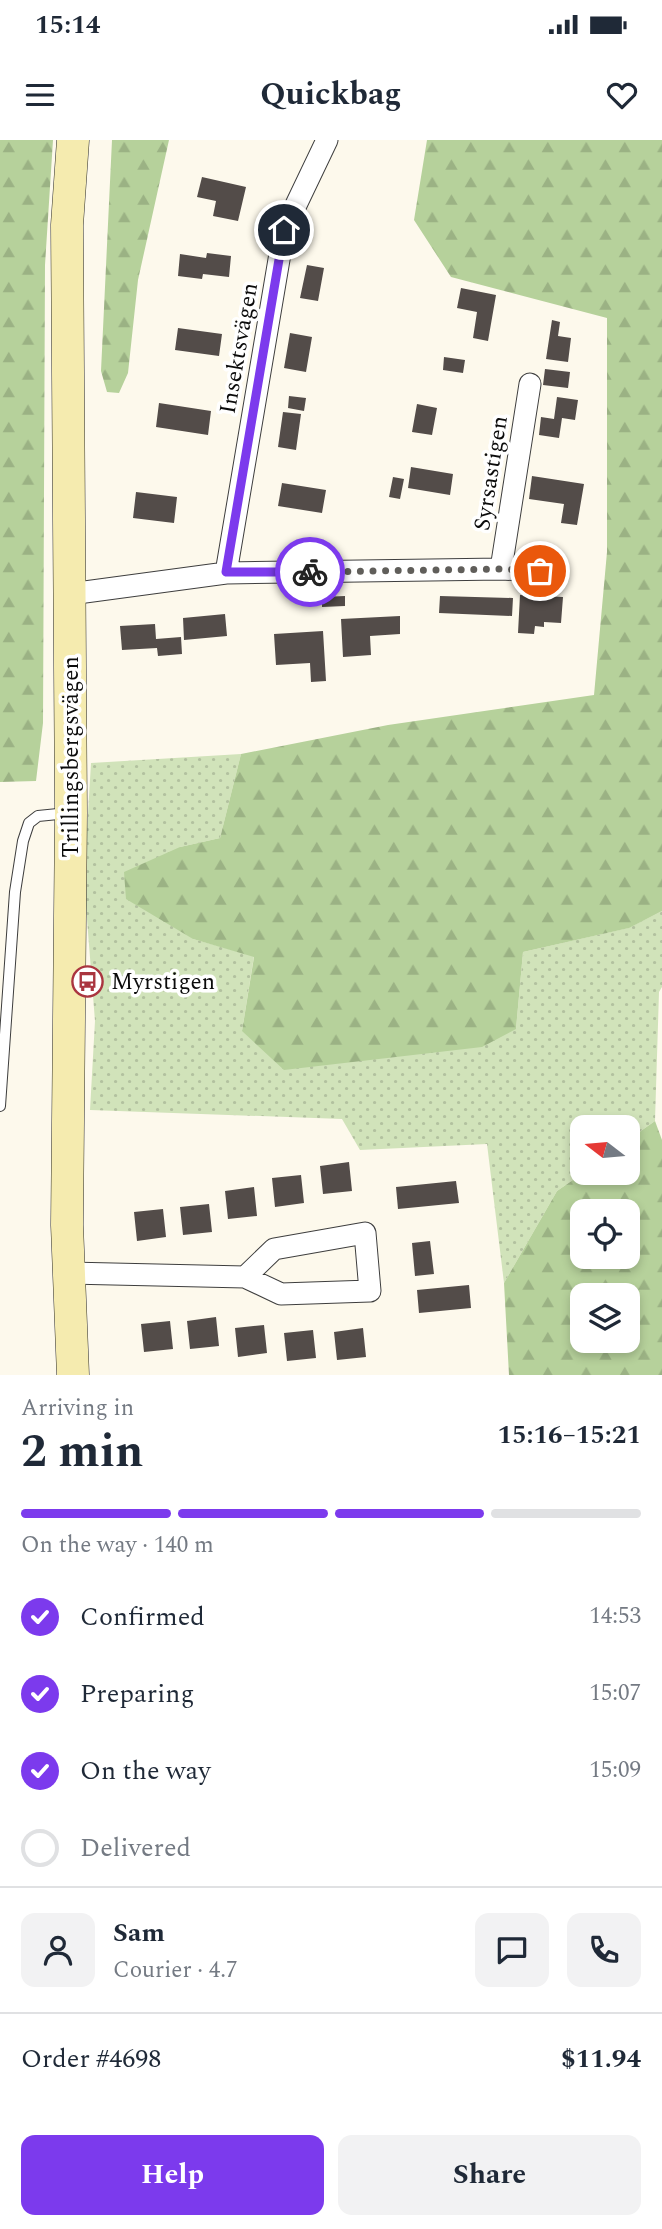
<!DOCTYPE html>
<meta charset="utf-8">
<style>
body{margin:0;font-family:Spectral,serif;background:#f2f2f3;color:#1f2937;height:100vh;display:flex;flex-direction:column;font-size:26px;white-space:nowrap}
*{box-sizing:border-box;margin:0}
p{font-size:23px;color:#747a83}
.icon{flex:none;width:38px;height:38px;fill:none;stroke:currentColor;stroke-width:2;stroke-linecap:round;stroke-linejoin:round}
.map{position:relative;height:1235px;overflow:hidden}
.details{display:flex;flex-direction:column;background:#fff;flex:1}
.details>*{flex:none}
.needle{width:46px;rotate:286deg}
.fabs{position:absolute;left:570px;top:975px;display:grid;gap:14px}
.fabs a{display:grid;place-items:center;width:70px;height:70px;border-radius:14px;background:#fff;box-shadow:0 4px 10px #0003;font-size:35px}
.pin{position:absolute;display:grid;place-items:center;width:60px;height:60px;color:#fff;margin:-30px;border:4px solid #fff;border-radius:50%;box-shadow:0 2px 7px #0007}
.courier{position:absolute;display:grid;place-items:center;width:70px;height:70px;margin:-35px;border:5px solid #7c3aed;border-radius:50%;background:#fff;color:#222;box-shadow:0 2px 9px #0007}
.overview em{font-style:normal;font-weight:700}
.overview div{display:flex;flex-direction:column-reverse}
.overview{display:flex;align-items:center;justify-content:space-between;height:119px;padding:0 21px}
h1{font-size:46px;font-weight:700;line-height:52px}
.bar{display:grid;grid-template-columns:repeat(4,1fr);gap:10px 7px;align-content:center;height:84px;padding:0 21px}
.bar i{height:9px;border-radius:5px;background:#e0e1e3}
.bar .on{background:#7c3aed}
.bar p{grid-column:span 4}
.line{display:flex;align-items:center;gap:18px;padding:0 21px;border-top:2px solid #e0e1e3}
.line div{flex:1}
.round{display:grid;place-items:center;flex:none;width:74px;height:74px;border-radius:14px;background:#f2f2f3}
ol{padding:0 21px;list-style:none}
li{display:flex;align-items:center;gap:21px;height:77px}
li p{margin-inline-start:auto}
li .icon{padding:7px;border-radius:50%;background:#7c3aed;color:#fff;stroke-width:4}
li:last-child{color:#747a83}
li i{width:38px;height:38px;border:4px solid #e0e1e3;border-radius:50%}
.cta{display:flex;gap:14px;margin-top:auto;padding:14px 21px}
.cta a{flex:1;height:80px;border-radius:14px;background:#7c3aed;color:#fff;font-size:28px;font-weight:700;line-height:80px;text-align:center}
.cta a+a{background:#f2f2f3;color:#1f2937}
.status{display:flex;justify-content:space-between;align-items:center;height:49px;padding:0 35px;background:#fff;direction:ltr}
.status svg{height:19px;fill:currentColor}
header{display:flex;justify-content:space-between;align-items:center;height:91px;padding:0 21px;background:#fff;font-size:32px;font-weight:700}
.map>svg:first-child{display:block}
.grass{fill:url(#grass-dots)}
.forest{fill:url(#forest-firs);fill-rule:evenodd}
.building{fill:#534c49}
.lines{fill:none;stroke-linecap:round;stroke-linejoin:round}
.lane-casing{stroke:#3e3e3e;stroke-width:12}
.street-casing{stroke:#3e3e3e;stroke-width:23}
.secondary-casing{stroke:#2d2d2d;stroke-width:33}
.lane{stroke:#fff;stroke-width:10}
.street{stroke:#fff;stroke-width:21}
.secondary{stroke:#f5ebaf;stroke-width:32}
.done{stroke:#605e5a;stroke-width:7;stroke-dasharray:0 12.6}
.route{stroke:#7c3aed;stroke-width:9}
.labels{text-anchor:middle;stroke-width:7;stroke-linejoin:round;paint-order:stroke}
.street-label{font-size:23px;fill:#0b0b0b;stroke:#fff}
.poi-label{font-size:23px;fill:#0b0b0b;stroke:#fff;text-anchor:start}
</style>
<div class="status"><b>15:14</b><svg viewBox="0 0 49 12"><path d="M0 12V9h3v3zM5 12V6h3v6zM10 12V3h3v9zM15 12V0h3v12zM26 1h20v11H26zM47 4h2v5h-2z"/></svg></div>
<header><svg class="icon" aria-label="menu" viewBox="0 0 24 24"><path d="M4 6h16M4 12h16M4 18h16"/></svg>Quickbag<svg class="icon" aria-label="heart" viewBox="0 0 24 24"><path d="M12 20l-8-8c-3-5 5-10 8-4 3-6 11-1 8 4z"/></svg></header>
<div class="map">
<svg width="662" height="1235" viewBox="0 0 662 1235">
<defs>
<pattern id="grass-dots" width="8" height="8" patternUnits="userSpaceOnUse" patternTransform="scale(1.75)"><rect width="8" height="8" fill="#d1e3ba"/><path d="M2 2h.1M6 6h.1" fill="none" stroke="#b2c19f" stroke-width="1.8" stroke-linecap="round"/></pattern>
<pattern id="forest-firs" width="22" height="20" patternUnits="userSpaceOnUse" patternTransform="scale(1.75)"><rect width="22" height="20" fill="#b6d19b"/><path d="M5 1l3.5 6h-7zM16 11l3.5 6h-7z" fill="#9bb284"/></pattern>
</defs>
<rect width="100%" height="100%" fill="#fdf9ec"/>
<path class="grass" d="M241,614L220,698L180,707L193,799L254,816L242,891L516,889L523,812L628,788L662,771V847L659,852L655,981L628,1000V987H583V1033L557,1051L504,1143L487,1004L360,1010L342,979L90,970L95,881L84,741L91,623Z"/>
<path class="forest" d="M0,0H53L45,125L43,583L36,641L0,642Z
M112,0H169L138,140L128,233L119,253L107,252L101,231Z
M427,0H662V771L629,788L523,812L516,889L482,907L284,930L242,891L254,817L193,799L126,759L124,732L180,707L220,698L241,614L388,585L594,555L607,412V178L451,137L414,80Z
M655,981L662,1000V1235H509L504,1143L557,1051L583,1033L628,1032V1000ZM628,1071V1116H583V1071ZM628,1155V1200H583V1155Z"/>
<path class="building" d="M202,37L246,47L238,81L213,76L216,61L197,57Z
M207,113L231,116L229,137L203,134L202,139L178,136L180,114L206,118Z
M307,125L324,128L318,161L300,158Z
M461,148L496,155L488,201L473,198L477,172L457,168Z
M552,180L560,182L558,196L571,198L568,222L546,219Z
M178,188L222,194L219,216L175,210Z
M290,193L312,197L306,232L284,228Z
M444,217L465,220L463,233L443,230Z
M545,229L570,232L568,248L543,245Z
M289,256L306,258L304,271L288,268Z
M557,257L578,260L575,280L562,278L559,298L539,295L541,277L554,279Z
M159,263L211,271L208,295L156,287Z
M417,264L437,268L432,295L412,292Z
M283,272L301,274L296,310L278,307Z
M411,327L453,334L450,355L408,348Z
M532,336L584,344L577,385L561,383L564,364L529,359Z
M393,337L404,339L400,359L389,357Z
M282,343L326,350L322,373L278,366Z
M136,352L177,357L174,383L133,378Z
M520,455L563,457L561,483L544,482V487L535,486L534,494L518,493Z
M345,456V466L322,467V457Z
M440,456L513,458L512,476L439,473Z
M225,474L227,496L184,500L183,478Z
M400,476V494L370,496L371,515L343,517L341,479Z
M155,484L156,499L181,497L182,514L158,516L157,508L122,510L120,486Z
M323,491L326,541L311,542L310,523L276,525L274,494Z
M349,1022L352,1051L323,1054L320,1026Z
M301,1035L304,1063L275,1067L272,1038Z
M456,1041L459,1063L398,1069L396,1047Z
M254,1047L257,1076L228,1079L225,1051Z
M209,1064L212,1092L183,1095L180,1067Z
M163,1069L166,1097L137,1101L134,1072Z
M430,1101L434,1134L415,1136L412,1103Z
M469,1145L471,1168L419,1173L417,1150Z
M216,1177L219,1206L190,1209L187,1181Z
M170,1181L173,1209L144,1212L141,1184Z
M264,1185L267,1213L238,1217L235,1188Z
M363,1188L366,1217L337,1220L334,1192Z
M313,1190L316,1218L287,1221L284,1193Z"/>
<g class="lines">
<defs>
<path id="lane" d="M0,966L15,752L23,701L29,683L38,676L68,673"/>
<path id="street" d="M501,429L530,244
M226,433L284,90L327,0
M70,454L226,433L501,429L540,431
M69,1133L245,1137L274,1109L365,1093L370,1151L281,1154L245,1137"/>
<path id="secondary" d="M73,1235L67,1085L71,673L67,85L73,0"/>
</defs>
<use href="#lane" class="lane-casing"/>
<use href="#street" class="street-casing"/>
<use href="#secondary" class="secondary-casing"/>
<use href="#lane" class="lane"/>
<use href="#street" class="street"/>
<use href="#secondary" class="secondary"/>
</g>
<g class="lines">
<path class="done" d="M310,432L501,429L540,431"/>
<path class="route" d="M284,90L226,432H310"/>
</g>
<defs>
<symbol id="bus-ring" viewBox="-11 -11 22 22"><circle r="9.5" fill="#fff" stroke="#aa353f" stroke-width="1.5"/><path d="M-5-6H5V4H4V6H2V4H-2V6H-4V4H-5ZM-3.5-4V0h7V-4ZM-3.5 1.2v1.5H-2V1.2ZM2 1.2v1.5H3.5V1.2Z" fill="#aa353f"/></symbol>
</defs>
<g fill-rule="evenodd">
<use href="#bus-ring" x="70" y="824" width="35" height="35"/>
</g>
<g class="labels">
<g class="street-label">
<text transform="translate(238 208) rotate(-80)" y="8">Insektsvägen</text>
<text transform="translate(490 333) rotate(-81)" y="8">Syrsastigen</text>
<text transform="translate(70 617) rotate(-90)" y="8">Trillingsbergsvägen</text>
</g>
<g class="poi-label">
<text x="111" y="849">Myrstigen</text>
</g>
</g>
</svg>
<div class="fabs">
<a><svg class="needle" viewBox="-14 -14 28 28"><path d="M0-13l5 13h-10z" fill="#e53935"/><path d="M0 13l5-13h-10z" fill="#747a83"/></svg></a>
<a><svg class="icon" aria-label="locate" viewBox="0 0 24 24"><circle cx="12" cy="12" r="6"/><path d="M12 2v4M12 18v4M2 12h4M18 12h4"/></svg></a>
<a><svg class="icon" aria-label="layers" viewBox="0 0 24 24"><path d="M12 4l9 5-9 5-9-5zM3 14l9 5 9-5"/></svg></a>
</div>
<div class="pin" style="left:540px;top:431px;background:#ea580c"><svg class="icon" aria-label="bag" viewBox="0 0 24 24"><path d="M5 8h14l-1 12H6zM9 8a3 3 0 0 1 6 0"/></svg></div>
<div class="pin" style="left:284px;top:90px;background:#1f2937"><svg class="icon" aria-label="home" viewBox="0 0 24 24"><path d="M3 11l9-7 9 7M6 9v11h12V9"/></svg></div>
<div class="courier" style="left:310px;top:432px"><svg class="icon" aria-label="bike" viewBox="0 0 24 24"><circle cx="6" cy="16" r="4"/><circle cx="18" cy="16" r="4"/><path d="M6 16l4-8h5l3 8M10 8l3 8H6M13 5h3"/></svg></div>
</div>
<section class="details">
<div class="overview"><div><h1>2 min</h1><p>Arriving in</p></div><em>15:16–15:21</em></div>
<div class="bar"><i class="on"></i><i class="on"></i><i class="on"></i><i></i><p>On the way · 140 m</p></div>
<ol>
<li><svg class="icon" aria-label="check" viewBox="0 0 24 24"><path d="M5 12l5 5 9-10"/></svg>Confirmed<p>14:53</p></li>
<li><svg class="icon" aria-label="check" viewBox="0 0 24 24"><path d="M5 12l5 5 9-10"/></svg>Preparing<p>15:07</p></li>
<li><svg class="icon" aria-label="check" viewBox="0 0 24 24"><path d="M5 12l5 5 9-10"/></svg>On the way<p>15:09</p></li>
<li><i></i>Delivered</li>
</ol>
<div class="line" style="height:126px"><a class="round"><svg class="icon" aria-label="person" viewBox="0 0 24 24"><circle cx="12" cy="8" r="4"/><path d="M4 21q1-7 8-7t8 7"/></svg></a><div><b>Sam</b><p>Courier · 4.7</p></div><a class="round"><svg class="icon" aria-label="chat" viewBox="0 0 24 24"><path d="M4 5h16v11H9l-5 4z"/></svg></a><a class="round"><svg class="icon" aria-label="phone" viewBox="0 0 24 24"><path d="M5 4h4l2 5-3 2q2 4 5 5l2-3 5 2v4C11 20 4 13 5 4z"/></svg></a></div>
<div class="line" style="height:91px"><div>Order #4698</div><b>$11.94</b></div>
<div class="cta"><a>Help</a><a>Share</a></div>
</section>
